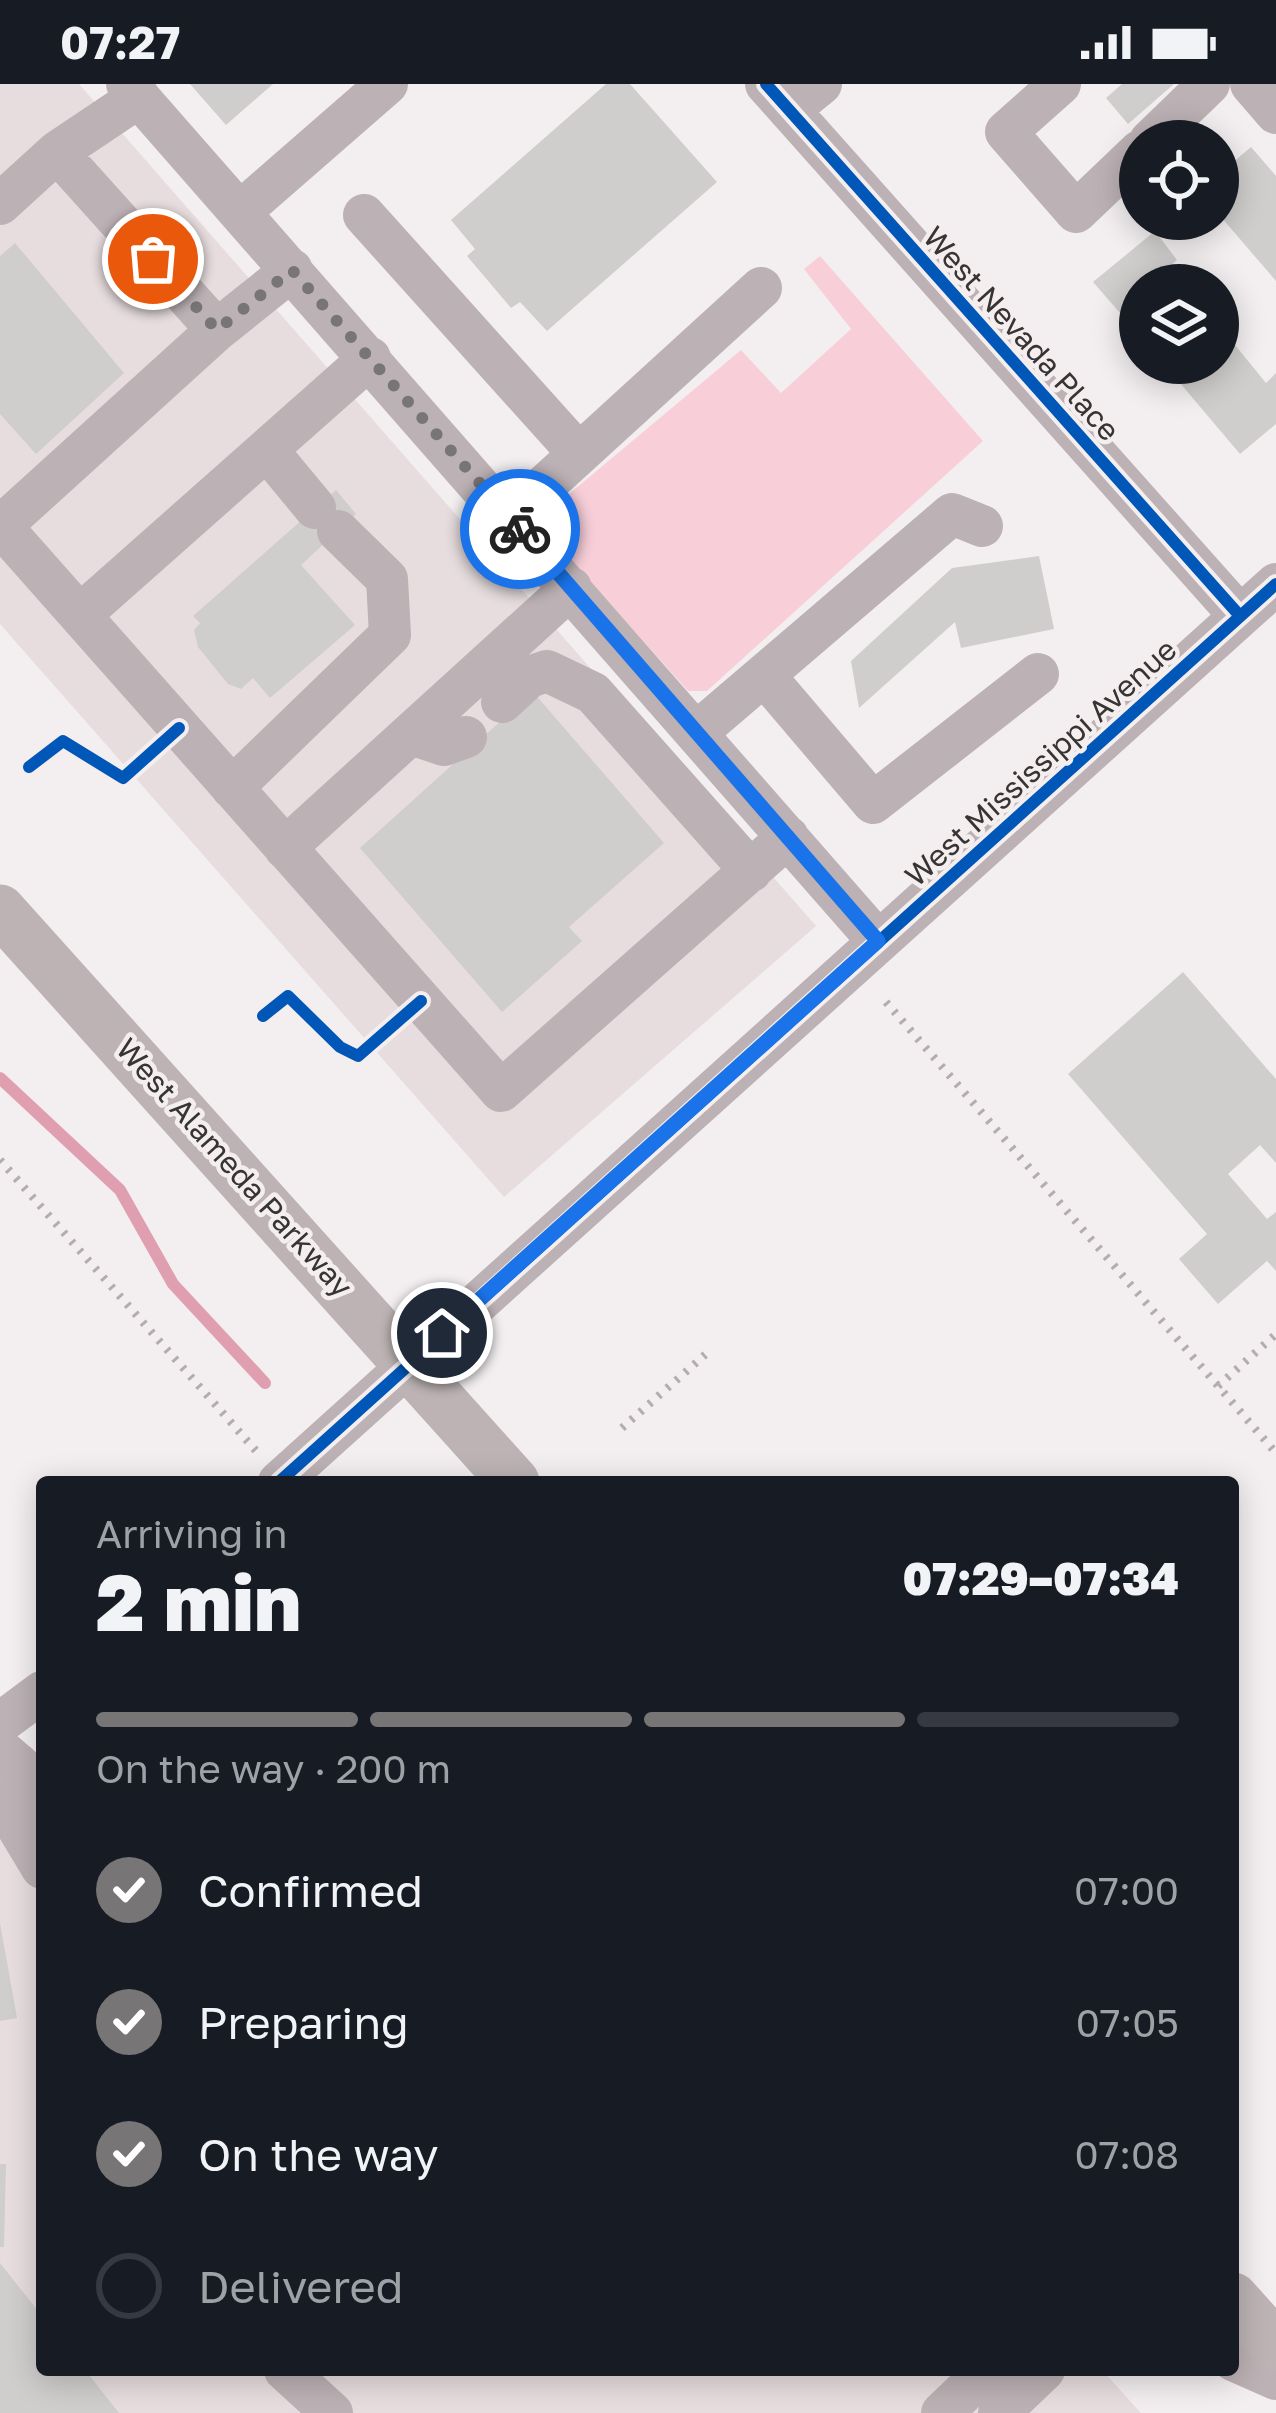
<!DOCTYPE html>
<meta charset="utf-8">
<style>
body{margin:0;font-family:"Golos Text",sans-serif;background:#20242c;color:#f1f3f6;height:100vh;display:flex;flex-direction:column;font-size:45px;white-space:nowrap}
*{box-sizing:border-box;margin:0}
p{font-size:39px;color:#9ea1a6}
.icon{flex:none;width:66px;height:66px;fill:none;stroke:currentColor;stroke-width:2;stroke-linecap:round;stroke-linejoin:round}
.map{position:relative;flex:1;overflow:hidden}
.panel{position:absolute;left:36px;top:1392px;width:1203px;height:900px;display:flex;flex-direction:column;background:#171b24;border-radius:12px;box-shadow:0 6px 30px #0003}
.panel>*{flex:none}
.fabs{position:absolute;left:1119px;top:36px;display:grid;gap:24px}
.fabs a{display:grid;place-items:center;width:120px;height:120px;border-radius:50%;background:#171b24;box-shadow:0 6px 30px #0003;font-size:60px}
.pin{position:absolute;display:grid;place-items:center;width:102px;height:102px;color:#fff;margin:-51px;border:6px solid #fff;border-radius:50%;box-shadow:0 3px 12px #0007}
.courier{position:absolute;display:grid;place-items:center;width:120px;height:120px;margin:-60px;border:9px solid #1a73e8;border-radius:50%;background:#fff;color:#222;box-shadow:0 3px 15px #0007}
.summary em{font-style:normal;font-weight:800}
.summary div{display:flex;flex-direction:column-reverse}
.summary{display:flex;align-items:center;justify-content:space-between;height:204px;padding:0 60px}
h1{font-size:78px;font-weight:800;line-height:90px}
.bar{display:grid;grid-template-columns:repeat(4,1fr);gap:18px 12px;align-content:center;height:144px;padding:0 60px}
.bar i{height:15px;border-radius:9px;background:#363941}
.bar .on{background:#787576}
.bar p{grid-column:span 4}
ol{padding:0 60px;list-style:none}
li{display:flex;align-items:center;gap:36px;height:132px}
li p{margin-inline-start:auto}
li .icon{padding:12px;border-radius:50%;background:#787576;color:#fff;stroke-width:4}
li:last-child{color:#9ea1a6}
li i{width:66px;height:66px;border:6px solid #363941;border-radius:50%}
.status{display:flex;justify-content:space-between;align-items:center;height:84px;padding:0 60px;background:#171b24;direction:ltr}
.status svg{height:33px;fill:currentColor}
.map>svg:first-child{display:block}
.built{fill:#e7dddf}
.green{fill:#f8cfd9}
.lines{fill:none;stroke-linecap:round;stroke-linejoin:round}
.stream{stroke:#e09fb1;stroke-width:12}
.building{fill:#d0cdcd}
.path{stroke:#b4acae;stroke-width:8;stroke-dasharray:3 9;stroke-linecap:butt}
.minor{stroke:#bcb1b4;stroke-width:42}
.major{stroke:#bdb3b4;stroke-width:51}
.cycleway-casing{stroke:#f4eeef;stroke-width:20}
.cycleway{stroke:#0057b8;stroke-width:12}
.done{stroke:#787576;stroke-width:12;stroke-dasharray:0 21.6}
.route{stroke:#1a73e8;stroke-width:15}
.labels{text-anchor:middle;stroke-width:9;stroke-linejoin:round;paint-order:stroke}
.street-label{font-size:30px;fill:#363434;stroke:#f4eeef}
</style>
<div class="status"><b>07:27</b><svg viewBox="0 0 49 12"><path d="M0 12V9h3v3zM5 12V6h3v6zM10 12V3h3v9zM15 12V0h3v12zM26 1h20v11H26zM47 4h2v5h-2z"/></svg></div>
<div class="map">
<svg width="1276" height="2329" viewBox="0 0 1276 2329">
<rect width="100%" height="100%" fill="#f3eff0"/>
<path class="built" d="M0,0H79L816,842L504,1113L0,540Z
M42,1678V2286H1102L1141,2329H0V1708Z"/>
<path class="green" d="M820,172L983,357L707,607H688L562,466L555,435L569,410L741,266L781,309L851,245L804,185Z"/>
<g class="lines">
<path class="stream" d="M0,994L120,1106L173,1200L265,1299"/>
</g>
<path class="building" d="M190,0H273L226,41Z
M606,0H630L717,98L547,247L520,218L511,224L467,172L475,165L451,136Z
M1122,0H1174L1128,40L1106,14Z
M1251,63L1276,92V197L1221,133L1211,142L1205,135H1218V91Z
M1155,147L1177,176L1170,182L1186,201H1140V252L1093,198Z
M15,159L124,289L36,370L0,330V172Z
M1218,240L1266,299L1276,289V340L1240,370L1163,279H1218Z
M336,406L356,430L301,481L355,541L270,614L253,594L241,605L228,600L198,563L194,546L200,539L193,532Z
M1039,472L1054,545L961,564L955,538L859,624L851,577L952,484Z
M533,608L664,759L569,843L582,857L502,928L360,764Z
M1183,888L1276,995V1079L1260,1061L1228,1090L1267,1135L1276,1128V1187L1267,1177L1218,1220L1179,1175L1207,1150L1068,990Z
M0,1839L17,1934L0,1937Z
M0,2080H6L4,2163H0Z
M0,2179L42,2232V2286H85L119,2329H0Z"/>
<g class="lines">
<path class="path" d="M886,918L1276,1369
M0,1076L257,1368
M1218,1302L1276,1250
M622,1344L706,1270"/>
<path class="minor" d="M127,0L878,857
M766,0L1240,532
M1060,0L1006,48L1076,128L1140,67
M1251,0L1276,29
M789,26L821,0
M1150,57L1209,0
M57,68L217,246L292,186
M0,120L57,68L139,13
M240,128L387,0
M364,131L579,370
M267,366L315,424
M510,433L761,204
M0,441L501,1007L788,753
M1,442L217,246
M80,531L370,274
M764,591L873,719L1038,590
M502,618L529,593L547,587L593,609L751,787
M696,649L952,430L982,442
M411,650L444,661L466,653
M232,704L390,551L387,495L338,447
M285,764L571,504
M279,1398L1276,500
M0,1639L42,1608
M0,1665L20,1682L42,1717
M0,1714L42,1784
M1233,2276L1276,2295
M285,2286L332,2329
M942,2329L987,2286
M999,2329L1044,2286"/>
<path class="major" d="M0,826L514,1398
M1233,2214L1276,2262"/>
<defs>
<path id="cycleway" d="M766,0L1240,532
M29,683L63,657L123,694L179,644
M263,932L288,912L340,963L358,972L421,917
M279,1398L1276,500"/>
</defs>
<use href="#cycleway" class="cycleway-casing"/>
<use href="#cycleway" class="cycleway"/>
</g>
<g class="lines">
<path class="done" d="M153,175L217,246L292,186L520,445"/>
<path class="route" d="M442,1249L878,857L520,445"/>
</g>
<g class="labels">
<g class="street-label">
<text transform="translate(1021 250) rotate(48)" y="10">West Nevada Place</text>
<text transform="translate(1041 679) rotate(-42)" y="10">West Mississippi Avenue</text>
<text transform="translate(234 1084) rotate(48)" y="10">West Alameda Parkway</text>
</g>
</g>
</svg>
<div class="fabs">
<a><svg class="icon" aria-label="locate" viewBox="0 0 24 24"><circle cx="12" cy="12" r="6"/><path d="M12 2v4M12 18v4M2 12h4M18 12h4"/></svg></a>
<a><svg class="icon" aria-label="layers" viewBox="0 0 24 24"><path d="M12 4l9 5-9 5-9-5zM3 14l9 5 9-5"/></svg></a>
</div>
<div class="pin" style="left:153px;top:175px;background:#ea580c"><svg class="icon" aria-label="bag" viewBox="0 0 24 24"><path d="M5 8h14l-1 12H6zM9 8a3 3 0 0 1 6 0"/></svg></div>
<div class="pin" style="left:442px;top:1249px;background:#1f2937"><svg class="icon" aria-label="home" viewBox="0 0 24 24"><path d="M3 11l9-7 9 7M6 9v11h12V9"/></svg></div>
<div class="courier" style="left:520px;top:445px"><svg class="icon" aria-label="bike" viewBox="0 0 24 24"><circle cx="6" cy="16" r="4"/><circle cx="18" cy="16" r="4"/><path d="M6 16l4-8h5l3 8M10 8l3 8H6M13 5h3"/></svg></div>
<section class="panel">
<div class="summary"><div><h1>2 min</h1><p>Arriving in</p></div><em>07:29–07:34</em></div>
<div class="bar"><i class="on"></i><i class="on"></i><i class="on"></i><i></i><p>On the way · 200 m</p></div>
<ol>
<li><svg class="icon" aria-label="check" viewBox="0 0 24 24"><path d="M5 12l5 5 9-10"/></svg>Confirmed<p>07:00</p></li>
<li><svg class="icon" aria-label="check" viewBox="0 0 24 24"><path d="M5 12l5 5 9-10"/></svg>Preparing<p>07:05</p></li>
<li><svg class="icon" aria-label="check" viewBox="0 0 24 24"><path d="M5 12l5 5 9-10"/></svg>On the way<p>07:08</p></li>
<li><i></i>Delivered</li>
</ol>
</section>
</div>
